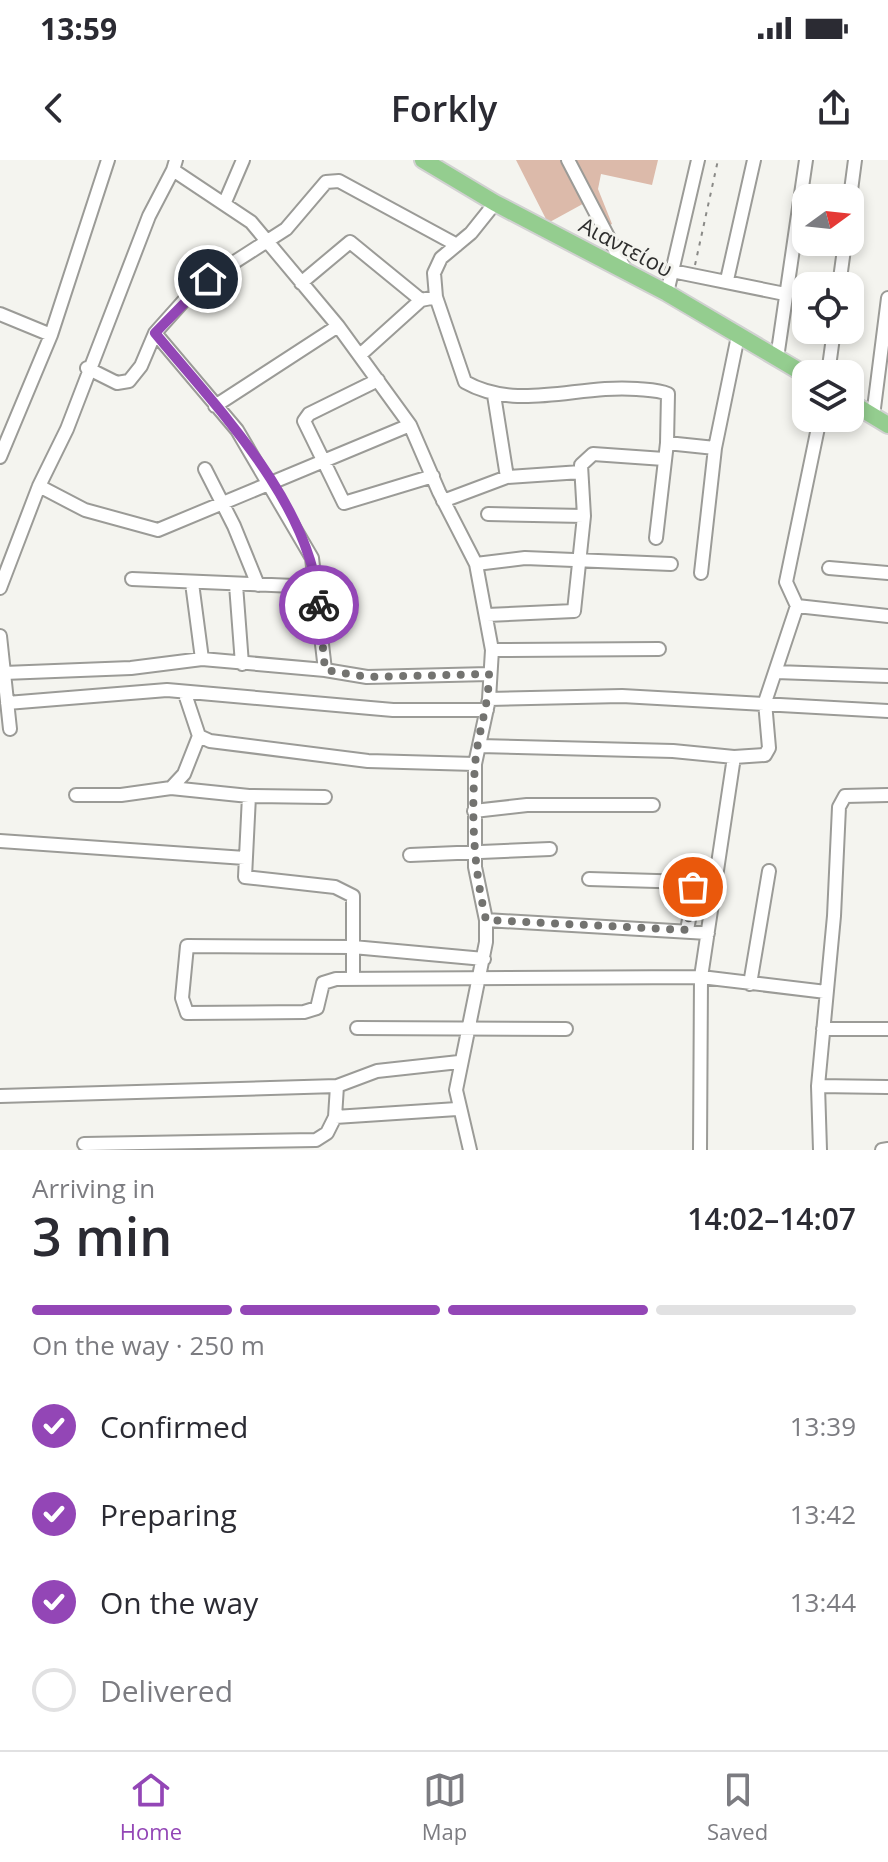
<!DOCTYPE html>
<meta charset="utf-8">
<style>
body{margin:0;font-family:"Open Sans",sans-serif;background:#f7f7f7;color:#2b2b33;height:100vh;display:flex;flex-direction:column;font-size:30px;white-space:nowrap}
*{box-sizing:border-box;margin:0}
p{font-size:26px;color:#7c7c81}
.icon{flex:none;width:44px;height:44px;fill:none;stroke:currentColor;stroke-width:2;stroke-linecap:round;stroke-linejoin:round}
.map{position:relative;height:990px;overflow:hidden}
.drawer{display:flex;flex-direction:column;background:#fff;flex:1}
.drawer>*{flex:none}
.needle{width:52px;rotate:75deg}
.buttons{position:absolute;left:792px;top:24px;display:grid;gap:16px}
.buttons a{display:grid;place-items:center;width:72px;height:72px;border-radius:16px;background:#fff;box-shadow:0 4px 12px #0003;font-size:40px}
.pin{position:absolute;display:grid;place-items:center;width:68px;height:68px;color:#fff;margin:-34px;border:4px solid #fff;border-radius:50%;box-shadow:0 2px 8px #0007}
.courier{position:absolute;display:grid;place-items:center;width:80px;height:80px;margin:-40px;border:6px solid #9346b6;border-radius:50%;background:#fff;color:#222;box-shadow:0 2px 10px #0007}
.summary em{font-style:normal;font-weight:600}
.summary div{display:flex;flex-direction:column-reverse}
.summary{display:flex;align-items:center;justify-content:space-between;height:136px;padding:0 32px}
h1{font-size:52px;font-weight:600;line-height:60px}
.bar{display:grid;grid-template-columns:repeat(4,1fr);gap:12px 8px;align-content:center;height:96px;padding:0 32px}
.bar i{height:10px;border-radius:6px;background:#e1e1e2}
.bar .on{background:#9346b6}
.bar p{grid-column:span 4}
ol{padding:0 32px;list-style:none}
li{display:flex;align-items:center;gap:24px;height:88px}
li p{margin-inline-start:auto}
li .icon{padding:8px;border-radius:50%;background:#9346b6;color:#fff;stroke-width:4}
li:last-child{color:#7c7c81}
li i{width:44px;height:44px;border:4px solid #e1e1e2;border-radius:50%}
.status{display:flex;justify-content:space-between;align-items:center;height:56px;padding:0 40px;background:#fff;direction:ltr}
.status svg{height:22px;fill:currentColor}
header{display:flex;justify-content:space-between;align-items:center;height:104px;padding:0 32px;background:#fff;font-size:36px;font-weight:600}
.tab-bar{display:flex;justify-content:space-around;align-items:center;height:112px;border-top:2px solid #e1e1e2;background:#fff;font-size:22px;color:#7c7c81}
.tab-bar a{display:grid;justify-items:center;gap:4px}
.tab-bar .on{color:#9346b6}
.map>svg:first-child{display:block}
.green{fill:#dcbaaa}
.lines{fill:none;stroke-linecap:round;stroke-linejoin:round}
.minor-casing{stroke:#9b9b97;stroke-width:16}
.major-casing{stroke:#d1d1d1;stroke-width:20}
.path{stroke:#8a8a87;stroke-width:2;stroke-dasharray:4 6;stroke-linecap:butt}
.minor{stroke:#fff;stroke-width:12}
.major{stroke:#94cd8f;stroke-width:16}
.done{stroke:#737370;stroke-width:8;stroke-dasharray:0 14.4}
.route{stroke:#9346b6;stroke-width:10}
.labels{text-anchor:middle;stroke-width:6;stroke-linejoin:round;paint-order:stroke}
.street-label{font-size:22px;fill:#2d2d2c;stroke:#f4f4ef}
</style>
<div class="status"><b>13:59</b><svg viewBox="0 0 49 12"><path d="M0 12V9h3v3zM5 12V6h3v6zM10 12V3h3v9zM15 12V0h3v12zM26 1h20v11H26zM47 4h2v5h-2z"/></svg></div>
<header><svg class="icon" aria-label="back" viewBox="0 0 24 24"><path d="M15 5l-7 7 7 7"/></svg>Forkly<svg class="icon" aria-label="share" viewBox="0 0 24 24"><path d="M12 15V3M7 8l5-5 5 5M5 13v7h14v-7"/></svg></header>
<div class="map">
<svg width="888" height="990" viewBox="0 0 888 990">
<rect width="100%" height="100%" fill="#f4f4ef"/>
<path class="green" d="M516,0H658L652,25L601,14L598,29L612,64L605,67L590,40L548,63Z"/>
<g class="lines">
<defs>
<path id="minor" d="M176,0L173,10L251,62L338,166L410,265L439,332L476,404L492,490L489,539L475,604V707L486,760V782L456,930L470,990
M568,0L626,111
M850,38L855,0
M225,42L243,0
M495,43L471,73L441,98L434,113L436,137L465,222C518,252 579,224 637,229C647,230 659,230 668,234L667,283L656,378
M672,111L785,134
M727,120L754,0
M301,123L350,82L421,140L436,137
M839,126L845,82
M667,133L698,0
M0,154L51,175L108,0
M155,173L237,270L312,398L325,510L367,517L489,514
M360,195L421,140
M777,198L806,0
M87,208L117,223L129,221L141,206L155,173L189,135L208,119L286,69L326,22L339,21L457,85
M828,214L834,170
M378,220L309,254L304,261L344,343L433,316
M494,235L507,317
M215,246L338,166
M873,256L888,138
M667,283L715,288
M0,297L51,175
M205,309L234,366L258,425
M39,326L85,350L158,370L410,265
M443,341L507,317L581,312
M488,354L584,356
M476,404L525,398L671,404
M829,408L888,413
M701,413L715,288L738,176
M132,419L318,427
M192,423L202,499
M236,425L242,504
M0,428L39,326L67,269L149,56L173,10
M797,446L888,456
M487,455L574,451L584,356L581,305L593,294L664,299
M0,476L10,569
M492,490L659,489
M776,512L888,516
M4,513L131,508L202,499L325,510
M185,534L199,576L210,581L368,601L475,604
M489,539L622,536L888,551
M7,543L167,530L393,550H487
M479,586L673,591L734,597
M171,628L249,636L325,637
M76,635H121L171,628L184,614L199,576
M249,636L245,717L335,727L353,736V818
M474,651L527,645H653
M0,681L245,698
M410,695L550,689
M589,719L690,722L694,733L687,770
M486,760L708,773
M484,799L353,787L187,786L182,838L187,853L304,852L317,848L323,823L336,819L701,817L734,597L765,595L769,588L765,542L797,446L786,422L820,258
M750,824L769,711
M357,868L566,869
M823,869H888
M818,926L887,927
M0,936L337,926L377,911L459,902
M335,957L337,926
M84,984L316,980L327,973L335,957L457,949
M700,990L701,817L826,832
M820,990L818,926L834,756L839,647L845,636L888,635
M882,990L888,989"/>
<path id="major" d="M423,0L495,43L667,133L806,215
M850,242L888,265"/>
</defs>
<use href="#minor" class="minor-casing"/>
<use href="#major" class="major-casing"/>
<path class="path" d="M695,105L718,0"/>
<use href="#minor" class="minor"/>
<use href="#major" class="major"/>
</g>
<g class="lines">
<path class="done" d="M319,445L325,510L367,517L489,514C489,546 477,575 475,606C471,658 474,710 486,760L687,770L693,727"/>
<path class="route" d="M208,119L155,173C217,248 311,343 319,445"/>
</g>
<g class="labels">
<g class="street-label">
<text transform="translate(626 87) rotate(28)" y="8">Αιαντείου</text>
</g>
</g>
</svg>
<div class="buttons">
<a><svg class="needle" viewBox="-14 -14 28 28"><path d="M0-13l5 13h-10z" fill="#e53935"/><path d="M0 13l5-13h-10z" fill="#7c7c81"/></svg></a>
<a><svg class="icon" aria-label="locate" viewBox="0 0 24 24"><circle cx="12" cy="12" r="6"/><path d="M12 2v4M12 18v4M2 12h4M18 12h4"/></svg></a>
<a><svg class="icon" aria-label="layers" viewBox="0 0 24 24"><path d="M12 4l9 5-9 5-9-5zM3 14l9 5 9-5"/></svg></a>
</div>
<div class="pin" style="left:693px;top:727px;background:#ea580c"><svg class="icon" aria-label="bag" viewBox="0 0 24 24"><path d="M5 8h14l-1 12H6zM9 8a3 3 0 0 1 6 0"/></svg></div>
<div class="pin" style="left:208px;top:119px;background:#1f2937"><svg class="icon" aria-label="home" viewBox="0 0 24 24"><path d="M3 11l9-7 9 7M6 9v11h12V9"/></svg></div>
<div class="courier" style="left:319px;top:445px"><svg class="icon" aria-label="bike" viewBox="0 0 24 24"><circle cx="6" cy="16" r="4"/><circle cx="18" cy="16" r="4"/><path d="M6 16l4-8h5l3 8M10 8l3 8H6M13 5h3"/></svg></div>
</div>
<section class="drawer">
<div class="summary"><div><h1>3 min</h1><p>Arriving in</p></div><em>14:02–14:07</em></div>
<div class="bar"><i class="on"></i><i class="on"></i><i class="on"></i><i></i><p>On the way · 250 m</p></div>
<ol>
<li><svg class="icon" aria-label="check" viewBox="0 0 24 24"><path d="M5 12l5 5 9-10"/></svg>Confirmed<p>13:39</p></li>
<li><svg class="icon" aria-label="check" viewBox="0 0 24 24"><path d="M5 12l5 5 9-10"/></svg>Preparing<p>13:42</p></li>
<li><svg class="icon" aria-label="check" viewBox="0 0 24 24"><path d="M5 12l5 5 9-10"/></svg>On the way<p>13:44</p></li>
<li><i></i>Delivered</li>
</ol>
</section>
<nav class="tab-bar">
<a class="on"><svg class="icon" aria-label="home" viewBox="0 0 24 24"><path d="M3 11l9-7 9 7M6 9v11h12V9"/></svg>Home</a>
<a><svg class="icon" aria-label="map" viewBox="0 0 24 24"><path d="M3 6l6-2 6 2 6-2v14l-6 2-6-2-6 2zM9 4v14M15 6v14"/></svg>Map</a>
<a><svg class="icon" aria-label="saved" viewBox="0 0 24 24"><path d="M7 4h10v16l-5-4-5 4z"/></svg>Saved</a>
</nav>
